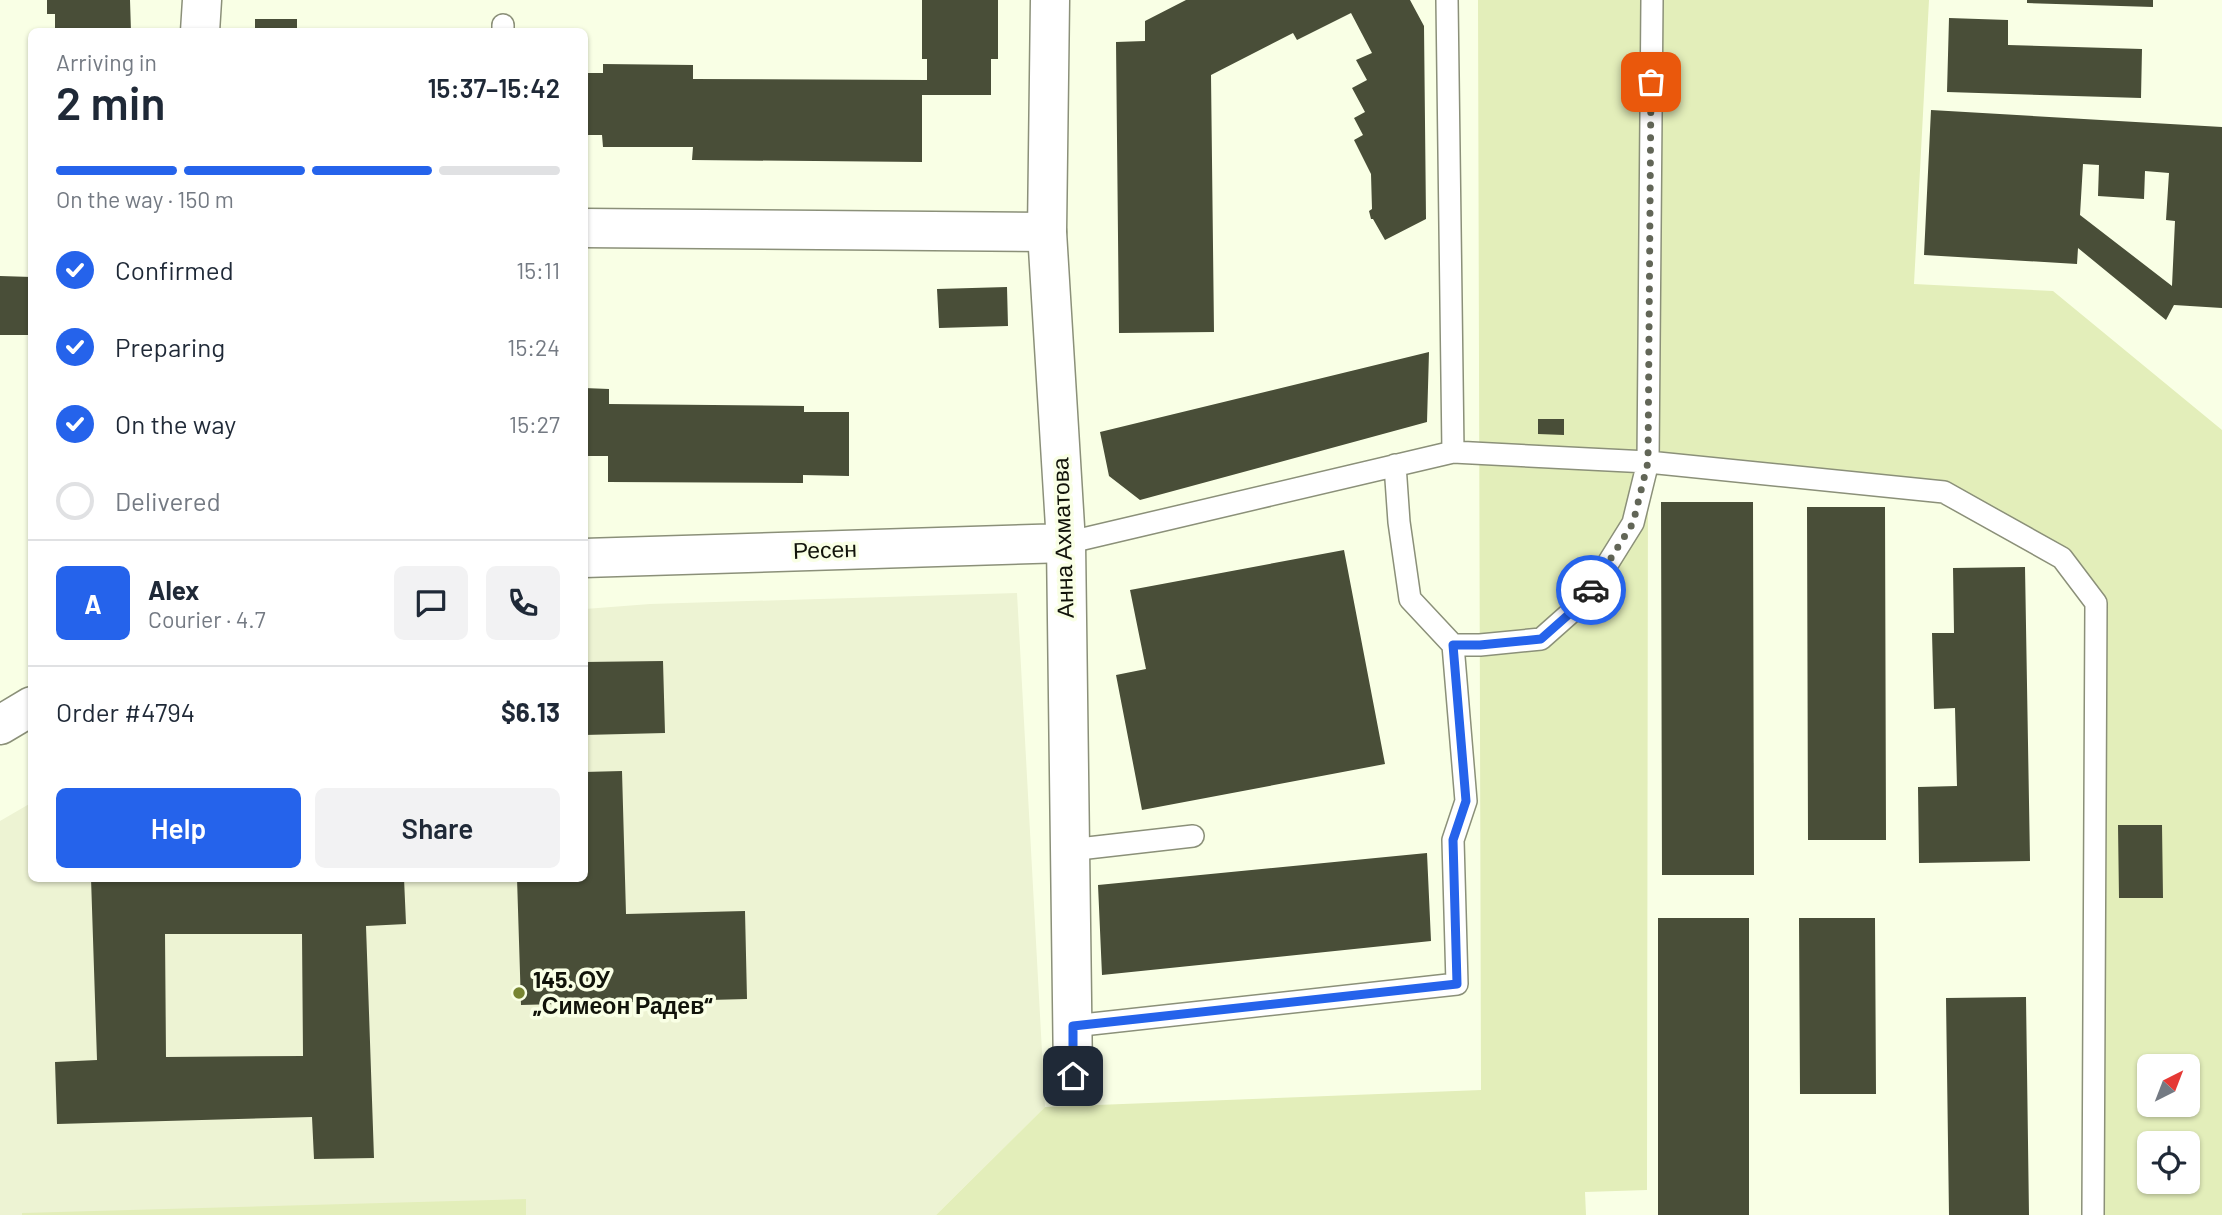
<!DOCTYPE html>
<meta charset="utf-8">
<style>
body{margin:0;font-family:Barlow,sans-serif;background:#f2f2f3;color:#1f2937;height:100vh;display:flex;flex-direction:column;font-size:26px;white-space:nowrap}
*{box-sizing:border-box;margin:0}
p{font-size:23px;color:#747a83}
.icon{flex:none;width:38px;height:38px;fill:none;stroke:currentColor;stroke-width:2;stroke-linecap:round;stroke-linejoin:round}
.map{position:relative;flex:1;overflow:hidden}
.side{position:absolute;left:28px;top:28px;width:560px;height:854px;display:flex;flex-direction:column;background:#fff;border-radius:10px;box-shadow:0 2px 5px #0004}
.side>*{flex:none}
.needle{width:46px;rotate:42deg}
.tools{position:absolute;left:2137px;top:1054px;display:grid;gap:14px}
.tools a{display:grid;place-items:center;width:63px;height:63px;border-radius:10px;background:#fff;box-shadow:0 2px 5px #0004;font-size:35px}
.pin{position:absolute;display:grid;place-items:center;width:60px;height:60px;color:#fff;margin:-30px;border-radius:14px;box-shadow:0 4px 10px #0006}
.courier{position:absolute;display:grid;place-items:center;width:70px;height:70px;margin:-35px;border:5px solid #2563eb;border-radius:50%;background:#fff;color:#222;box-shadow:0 2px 9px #0007}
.summary em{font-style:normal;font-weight:600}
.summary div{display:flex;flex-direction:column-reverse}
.summary{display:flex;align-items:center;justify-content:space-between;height:119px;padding:0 28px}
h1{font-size:46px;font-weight:600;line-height:52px}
.bar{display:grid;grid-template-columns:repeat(4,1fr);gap:10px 7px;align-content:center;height:84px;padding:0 28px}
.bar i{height:9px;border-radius:5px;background:#e0e1e3}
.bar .on{background:#2563eb}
.bar p{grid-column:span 4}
.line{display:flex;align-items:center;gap:18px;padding:0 28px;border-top:2px solid #e0e1e3}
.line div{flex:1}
.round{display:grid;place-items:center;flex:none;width:74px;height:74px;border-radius:10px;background:#f2f2f3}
ol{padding:0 28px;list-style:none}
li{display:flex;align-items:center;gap:21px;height:77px}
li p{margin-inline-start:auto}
li .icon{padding:7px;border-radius:50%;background:#2563eb;color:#fff;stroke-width:4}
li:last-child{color:#747a83}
li i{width:38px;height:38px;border:4px solid #e0e1e3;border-radius:50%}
.cta{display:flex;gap:14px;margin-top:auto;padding:14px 28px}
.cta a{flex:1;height:80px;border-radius:10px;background:#2563eb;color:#fff;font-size:28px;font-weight:600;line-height:80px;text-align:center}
.cta a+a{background:#f2f2f3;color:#1f2937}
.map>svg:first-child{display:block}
.built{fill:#edf3d3}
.green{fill:#e3eeba;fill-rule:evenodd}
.building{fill:#494e38;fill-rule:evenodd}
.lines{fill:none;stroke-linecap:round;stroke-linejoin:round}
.service-casing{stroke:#8b9079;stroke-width:24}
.minor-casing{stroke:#8b9079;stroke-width:41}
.tertiary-casing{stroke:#8b9079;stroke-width:41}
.service{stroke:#fff;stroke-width:21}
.minor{stroke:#fff;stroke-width:38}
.tertiary{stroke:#fff;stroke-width:38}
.done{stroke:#626657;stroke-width:7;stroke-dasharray:0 12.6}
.route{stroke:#2563eb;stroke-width:9}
.poi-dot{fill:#778431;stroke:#f9ffe5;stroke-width:2.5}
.labels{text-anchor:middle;stroke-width:7;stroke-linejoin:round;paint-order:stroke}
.street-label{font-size:23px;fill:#11130a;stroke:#f9ffe5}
.poi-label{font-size:23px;font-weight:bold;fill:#11130a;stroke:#f9ffe5;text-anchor:start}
</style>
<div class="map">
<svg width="2222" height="1215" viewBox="0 0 2222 1215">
<rect width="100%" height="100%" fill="#f9ffe5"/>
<path class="built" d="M1017,593L1045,1107L936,1215H0V821L31,803L32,878H584L585,609L650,604Z"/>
<path class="green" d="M1478,0H1929L1914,284L2053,291L2222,430V1215H2093L2096,603L2062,558L1944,492L1648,463L1647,1190L1585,1192L1586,1215H936L1045,1107L1481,1090ZM2149,1066H2188V1104H2149ZM2149,1143H2188V1181H2149Z
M526,1199V1215H22V1213Z"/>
<path class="building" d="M47,0H130L131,32H55V14H47Z
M922,0H998V59H991V95H922V162L692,160L693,147H603L602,135H584V73H603V64L693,65V79L927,80V59H922Z
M1186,0H1410L1424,26L1426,219L1385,240L1373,219H1371L1369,211L1372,209L1371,174L1354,140L1363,135L1354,118L1365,112L1352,88L1367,80L1356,60L1372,53L1351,13L1297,40L1293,33L1211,75L1214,332L1119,333L1116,42L1145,41V21Z
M2027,0H2153V7L2027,3Z
M1949,18L2008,20V45L2142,49L2141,98L1947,92Z
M255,19H297V32H255Z
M1931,110L2222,127V308L2174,305L2166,320L2078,248L2077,264L1924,255ZM2083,164L2099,165L2098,196L2144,199L2145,171L2169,173L2166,220L2175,221L2172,286L2080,215Z
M0,276L32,277V335H0Z
M1007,287L1008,326L939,328L937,289Z
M1429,352L1427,422L1140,500L1109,476L1100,432Z
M584,388L609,389V404L804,406V412H849V476L803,475V483L608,482V456H584Z
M1538,419H1564V435L1538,434Z
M1661,502H1753L1754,875H1662Z
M1807,507H1885L1886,840H1808Z
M1344,550L1385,764L1142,810L1116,675L1146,669L1130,590Z
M2025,567L2030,861L1919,863L1918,787L1957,786L1955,708L1934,709L1932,633H1954L1953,568Z
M663,661L665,733L584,735V662Z
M622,771L626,914L745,911L747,999L521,1005L517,878H584V772Z
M2118,825H2162L2163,898H2119Z
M1427,853L1431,941L1102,975L1098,885Z
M91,878H404L406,924L366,926L374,1158L314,1159L312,1117L57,1124L55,1062L97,1060ZM165,934H302L303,1056L166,1057Z
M1658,918H1749V1215H1658Z
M1799,918H1875L1876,1094H1800Z
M2026,997L2029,1215H1949L1946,998Z"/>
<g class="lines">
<defs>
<path id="service" d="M1447,0L1453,452
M503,25V32
M1066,543L1453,452L1648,462L1944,492L2062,558L2096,603L2093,1215
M1453,645H1480L1541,639L1585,600L1633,523L1648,462L1652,0
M1070,850L1193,836
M1073,1026L1457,984L1453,840L1466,801L1453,645L1410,599L1399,522L1395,465"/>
<path id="minor" d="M200,32L202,0
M584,228L1047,232
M1066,543L1073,1076"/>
<path id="tertiary" d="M584,558L1066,543L1047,232L1050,0
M0,725L32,706"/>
</defs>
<use href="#service" class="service-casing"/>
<use href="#minor" class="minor-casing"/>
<use href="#tertiary" class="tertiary-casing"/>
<use href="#service" class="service"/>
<use href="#minor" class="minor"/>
<use href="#tertiary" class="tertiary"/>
</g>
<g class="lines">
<path class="done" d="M1591,590L1633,523L1648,462L1651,82"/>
<path class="route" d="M1073,1076V1026L1457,984L1453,840L1466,801L1453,645H1480L1541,639L1585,600L1591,590"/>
</g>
<circle class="poi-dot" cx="519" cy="993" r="7"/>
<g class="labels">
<g class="street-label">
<text transform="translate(1063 538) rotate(-92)" y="8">Анна Ахматова</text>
<text transform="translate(825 550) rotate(-2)" y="8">Ресен</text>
</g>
<g class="poi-label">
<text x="533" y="988">145. ОУ<tspan x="533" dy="26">„Симеон Радев“</tspan></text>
</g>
</g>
</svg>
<div class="tools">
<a><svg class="needle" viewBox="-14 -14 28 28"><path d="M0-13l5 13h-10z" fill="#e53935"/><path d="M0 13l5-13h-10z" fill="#747a83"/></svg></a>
<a><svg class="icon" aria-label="locate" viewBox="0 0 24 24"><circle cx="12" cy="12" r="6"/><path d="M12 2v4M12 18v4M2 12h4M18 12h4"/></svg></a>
</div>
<div class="pin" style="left:1651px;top:82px;background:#ea580c"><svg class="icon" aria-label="bag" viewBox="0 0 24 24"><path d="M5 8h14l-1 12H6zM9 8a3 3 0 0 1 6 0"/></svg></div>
<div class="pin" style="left:1073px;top:1076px;background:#1f2937"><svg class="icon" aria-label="home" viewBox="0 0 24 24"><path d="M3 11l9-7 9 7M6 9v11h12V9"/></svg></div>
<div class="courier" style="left:1591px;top:590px"><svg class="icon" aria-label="car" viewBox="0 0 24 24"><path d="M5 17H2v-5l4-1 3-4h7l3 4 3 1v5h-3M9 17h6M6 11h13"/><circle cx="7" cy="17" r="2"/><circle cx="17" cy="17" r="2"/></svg></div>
<section class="side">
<div class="summary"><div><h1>2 min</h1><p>Arriving in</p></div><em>15:37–15:42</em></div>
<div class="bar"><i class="on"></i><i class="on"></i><i class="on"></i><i></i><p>On the way · 150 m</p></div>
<ol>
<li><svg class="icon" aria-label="check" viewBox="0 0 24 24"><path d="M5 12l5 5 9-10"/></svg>Confirmed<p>15:11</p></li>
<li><svg class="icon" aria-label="check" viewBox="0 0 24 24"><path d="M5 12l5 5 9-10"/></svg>Preparing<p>15:24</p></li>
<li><svg class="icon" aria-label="check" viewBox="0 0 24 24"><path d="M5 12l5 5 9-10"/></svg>On the way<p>15:27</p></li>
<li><i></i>Delivered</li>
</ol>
<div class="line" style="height:126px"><b class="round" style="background:#2563eb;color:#fff">A</b><div><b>Alex</b><p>Courier · 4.7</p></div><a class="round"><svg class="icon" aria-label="chat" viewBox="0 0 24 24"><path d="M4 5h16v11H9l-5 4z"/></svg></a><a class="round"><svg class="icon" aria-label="phone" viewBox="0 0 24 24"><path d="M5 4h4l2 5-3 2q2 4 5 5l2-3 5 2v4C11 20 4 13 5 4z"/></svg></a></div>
<div class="line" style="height:91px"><div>Order #4794</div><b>$6.13</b></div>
<div class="cta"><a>Help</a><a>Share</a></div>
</section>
</div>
